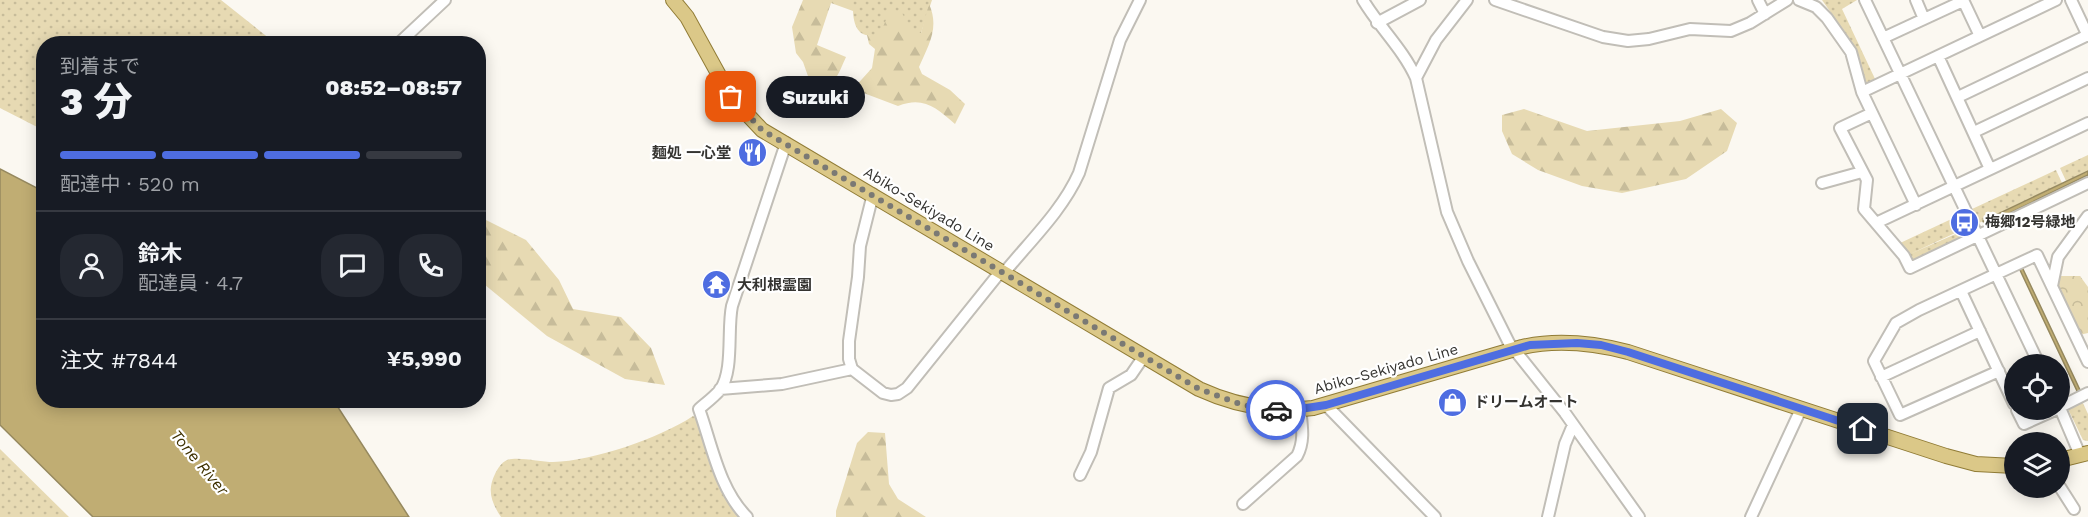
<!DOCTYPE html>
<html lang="ja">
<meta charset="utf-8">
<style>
body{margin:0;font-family:"Work Sans","Noto Sans JP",sans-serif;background:#242831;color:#f1f3f6;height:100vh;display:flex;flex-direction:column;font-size:22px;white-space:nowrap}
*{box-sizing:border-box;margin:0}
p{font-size:20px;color:#9ea1a6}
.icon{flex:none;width:33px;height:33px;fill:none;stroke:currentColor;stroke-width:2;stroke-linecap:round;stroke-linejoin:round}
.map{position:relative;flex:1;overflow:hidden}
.sheet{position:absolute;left:36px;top:36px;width:450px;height:372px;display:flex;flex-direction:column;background:#171b24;border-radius:24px;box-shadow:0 3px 15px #0003}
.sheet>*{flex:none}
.fabs{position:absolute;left:2004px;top:354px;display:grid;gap:12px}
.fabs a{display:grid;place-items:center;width:66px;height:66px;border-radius:50%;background:#171b24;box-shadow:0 3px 15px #0003;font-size:30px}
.pin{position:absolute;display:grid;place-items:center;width:51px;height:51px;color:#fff;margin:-26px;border-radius:12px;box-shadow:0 3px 9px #0006}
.courier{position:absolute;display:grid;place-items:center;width:60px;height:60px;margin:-30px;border:4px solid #4e6de1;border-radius:50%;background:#fff;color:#222;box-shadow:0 2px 8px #0007}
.bubble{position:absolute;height:42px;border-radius:21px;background:#171b24;box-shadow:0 3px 15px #0003;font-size:20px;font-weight:800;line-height:42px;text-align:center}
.headline em{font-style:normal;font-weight:800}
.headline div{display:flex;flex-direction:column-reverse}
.headline{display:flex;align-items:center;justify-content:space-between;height:102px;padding:0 24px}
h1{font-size:39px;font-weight:800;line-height:45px}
.bar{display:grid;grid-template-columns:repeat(4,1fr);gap:9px 6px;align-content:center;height:72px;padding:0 24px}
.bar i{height:8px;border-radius:4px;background:#363941}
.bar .current{background:#4e6de1}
.bar p{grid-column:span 4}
.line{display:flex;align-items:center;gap:15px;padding:0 24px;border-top:2px solid #363941}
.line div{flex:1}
.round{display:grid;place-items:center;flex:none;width:63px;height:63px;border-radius:24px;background:#242831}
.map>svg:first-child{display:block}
.grass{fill:url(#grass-dots)}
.forest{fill:url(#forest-firs)}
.park{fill:url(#park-crowns)}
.water{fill:#c0ad73;stroke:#96895f;stroke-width:1.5}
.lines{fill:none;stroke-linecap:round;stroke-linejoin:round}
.minor-casing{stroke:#c1beb7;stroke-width:14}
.major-casing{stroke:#917c36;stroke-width:16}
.minor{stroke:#fff;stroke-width:10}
.major{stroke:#dbc888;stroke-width:14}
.done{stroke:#7a7974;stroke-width:6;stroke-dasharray:0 10.8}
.route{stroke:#4e6de1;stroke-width:8}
.labels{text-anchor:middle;stroke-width:4.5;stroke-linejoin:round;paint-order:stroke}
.poi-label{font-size:15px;font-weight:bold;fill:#353431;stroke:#fff;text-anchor:start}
.street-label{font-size:15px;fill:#353431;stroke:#fff}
.water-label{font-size:16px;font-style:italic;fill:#3f3100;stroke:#fff}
</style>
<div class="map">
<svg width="2088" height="517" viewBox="0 0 2088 517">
<defs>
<pattern id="grass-dots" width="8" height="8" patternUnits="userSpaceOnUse" patternTransform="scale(1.5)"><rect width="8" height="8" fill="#e7dab3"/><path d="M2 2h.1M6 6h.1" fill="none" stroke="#c7bc9a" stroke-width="1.8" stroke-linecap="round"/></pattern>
<pattern id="forest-firs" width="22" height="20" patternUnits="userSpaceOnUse" patternTransform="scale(1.5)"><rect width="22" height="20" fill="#e7dab3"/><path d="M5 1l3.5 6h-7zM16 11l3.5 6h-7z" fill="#c7bc9a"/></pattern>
<pattern id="park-crowns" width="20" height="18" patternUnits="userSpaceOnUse" patternTransform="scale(1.5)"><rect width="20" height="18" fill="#e7dab3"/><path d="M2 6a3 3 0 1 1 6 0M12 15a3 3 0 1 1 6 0" fill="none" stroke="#c7bc9a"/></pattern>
</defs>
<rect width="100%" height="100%" fill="#fbf8f1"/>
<path class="grass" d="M0,0H221L275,43L44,44L43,130L0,108Z
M853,0H932L921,33C908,34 870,41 860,32C852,24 853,10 853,0Z
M1822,0H1857L1842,9L1876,81L1867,86L1859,57L1853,44Z
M2088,155V171L2066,181L2060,168Z
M2056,170L2062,183L1979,223L1972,209Z
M1960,215L1966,228L1910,254L1967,229L1969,234L1913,262L1910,261L1898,244Z
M2082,401L2088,414V441L2083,440L2068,409Z
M693,416L698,419C704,454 724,485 740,517H501C491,502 487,490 495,474C498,468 501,463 507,460C517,456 541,462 553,462C593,461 660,438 693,416Z
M0,449L69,517H0Z"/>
<path class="forest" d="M803,0H853V11L831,3L817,45L846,57C839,72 834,91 815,88L809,79L803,62L796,53L792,27Z
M929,4C940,28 928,46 919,67L922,74L950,90L965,104L955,124C936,108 924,96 898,106L853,89L872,68L875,49L869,44L867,35L879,36L889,13H902L913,33H921Z
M1524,109L1587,131L1680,121L1721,109L1737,123L1727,151L1686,179L1622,193L1582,186L1538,170L1512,154L1502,131V115Z
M479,214L484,219L526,240L559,280L573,309L621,317L651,348L665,385L625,379L547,336L479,280Z
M868,432L885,433L889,484L898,499L926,517H836V511L857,443Z"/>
<path class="park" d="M2056,276H2080L2088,287V333L2079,335L2055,283Z"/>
<path class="water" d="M0,169L37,188L43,197L44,400L334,401L409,517H93L0,425Z
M2088,171V175L1985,225L1983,221Z
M2022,267L2081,392L2078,393L2019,268Z"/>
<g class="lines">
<defs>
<path id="minor" d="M1363,0C1379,27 1403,49 1416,78L1447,212L1468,261L1509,343L1565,413L1639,517
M1495,0L1603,37L1628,41L1649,39L1690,29L1731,31L1750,23L1787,0
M1758,0L1765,14
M1799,0L1816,7L1827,18L1851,52L1862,92L1916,205
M1865,0L2039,364
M1916,0L1924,19
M1963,0L1980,36
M2071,0L2088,36
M1377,23L1420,0
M1883,38L1963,1
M398,44L445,0
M1938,56L1990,169
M1416,78L1436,40L1467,0
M1862,92L2056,0
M1958,97L2088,35
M1872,113L1840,128L1867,180L1864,209L1904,256L1910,268L2088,183
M1974,132L2088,78
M1822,183L1862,172
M873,194L860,246L858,277L849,341V359L852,369L883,393L891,395L898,394L907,388L1001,271
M1876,223L2088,123
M1004,273C1030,241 1062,211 1079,173L1120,40L1140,0
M2052,286L2058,257L2088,216
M1961,291L2014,404
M1999,371L1900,415L1874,361L1896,323L1919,310L2037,255L2088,362
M1881,377L1980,331
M720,389L782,384L852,369
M1326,405L1435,517
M2060,407L2088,393
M2060,408L2080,455
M2017,410L2024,424L2055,410
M1080,475L1091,452L1109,388L1131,375L1144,356
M2060,487L2074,509
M1243,504L1297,456C1305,441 1302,426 1300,409
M747,517C719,489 712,445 699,409C706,403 714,397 720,390C734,371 727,329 732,306L786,143
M1548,517L1565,444L1573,425
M1751,517L1801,409"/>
<path id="major" d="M673,0L687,17L731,97L762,130L1199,389C1236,406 1272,413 1313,408L1522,347C1558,339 1593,343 1628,352L1946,456L1976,464L2014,466
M2060,460L2088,453"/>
</defs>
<use href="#minor" class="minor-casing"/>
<use href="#major" class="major-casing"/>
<use href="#minor" class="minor"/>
<use href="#major" class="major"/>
</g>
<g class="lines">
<path class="done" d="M731,97L762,130L1199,389L1243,405L1276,410"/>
<path class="route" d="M1276,410L1300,409L1326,405L1530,345L1577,343L1601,345L1628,352L1863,429"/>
</g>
<defs>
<symbol id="restaurant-disc" viewBox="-11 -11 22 22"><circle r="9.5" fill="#4e6de1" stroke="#fff"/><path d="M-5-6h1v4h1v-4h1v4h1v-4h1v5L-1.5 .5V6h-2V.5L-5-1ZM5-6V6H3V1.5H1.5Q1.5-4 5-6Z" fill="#fff"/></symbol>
<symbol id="bus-disc" viewBox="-11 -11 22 22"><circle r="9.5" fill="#4e6de1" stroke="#fff"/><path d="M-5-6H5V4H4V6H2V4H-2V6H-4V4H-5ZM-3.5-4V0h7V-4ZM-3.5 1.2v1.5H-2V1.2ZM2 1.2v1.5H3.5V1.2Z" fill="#fff"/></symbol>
<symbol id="temple-disc" viewBox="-11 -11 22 22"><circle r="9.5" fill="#4e6de1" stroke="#fff"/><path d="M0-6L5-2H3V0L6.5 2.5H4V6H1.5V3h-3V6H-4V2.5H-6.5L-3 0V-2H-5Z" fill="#fff"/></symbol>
<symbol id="shop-disc" viewBox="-11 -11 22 22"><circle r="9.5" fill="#4e6de1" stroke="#fff"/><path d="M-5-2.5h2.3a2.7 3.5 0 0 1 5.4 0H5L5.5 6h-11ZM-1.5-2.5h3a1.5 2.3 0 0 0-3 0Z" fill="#fff"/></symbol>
</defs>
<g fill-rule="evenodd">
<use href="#restaurant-disc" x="736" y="136" width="33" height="33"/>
<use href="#bus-disc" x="1948" y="206" width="33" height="33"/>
<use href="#temple-disc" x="700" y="268" width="33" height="33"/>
<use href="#shop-disc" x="1436" y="386" width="33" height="33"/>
</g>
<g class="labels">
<g class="poi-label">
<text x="731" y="158" text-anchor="end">麺処 一心堂</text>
<text x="1985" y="227">梅郷12号緑地</text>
<text x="737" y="290">大利根霊園</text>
<text x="1474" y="407">ドリームオート</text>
</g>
<g class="street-label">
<text transform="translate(929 209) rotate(31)" y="5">Abiko-Sekiyado Line</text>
<text transform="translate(1386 369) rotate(-16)" y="5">Abiko-Sekiyado Line</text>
</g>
<g class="water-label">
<text transform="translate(200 462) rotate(50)" y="6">Tone River</text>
</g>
</g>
</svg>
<div class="fabs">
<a><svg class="icon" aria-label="locate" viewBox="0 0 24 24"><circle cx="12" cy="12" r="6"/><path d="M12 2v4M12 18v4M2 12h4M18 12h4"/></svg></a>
<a><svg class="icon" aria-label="layers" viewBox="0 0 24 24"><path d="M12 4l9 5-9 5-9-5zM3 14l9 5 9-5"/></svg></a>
</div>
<div class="pin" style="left:731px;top:97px;background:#ea580c"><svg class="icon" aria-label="bag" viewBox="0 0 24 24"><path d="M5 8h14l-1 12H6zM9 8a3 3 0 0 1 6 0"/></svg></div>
<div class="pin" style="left:1863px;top:429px;background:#1f2937"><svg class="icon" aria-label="home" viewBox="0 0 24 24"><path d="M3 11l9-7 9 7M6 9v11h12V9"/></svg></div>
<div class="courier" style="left:1276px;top:410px"><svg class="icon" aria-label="car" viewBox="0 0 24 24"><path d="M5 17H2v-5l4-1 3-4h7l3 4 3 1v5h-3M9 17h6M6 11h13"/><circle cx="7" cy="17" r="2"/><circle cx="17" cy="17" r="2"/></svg></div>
<div class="bubble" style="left:766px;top:76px;width:99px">Suzuki</div>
<section class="sheet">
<div class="headline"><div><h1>3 分</h1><p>到着まで</p></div><em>08:52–08:57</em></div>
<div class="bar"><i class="current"></i><i class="current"></i><i class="current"></i><i></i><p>配達中 · 520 m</p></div>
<div class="line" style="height:108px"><a class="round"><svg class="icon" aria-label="person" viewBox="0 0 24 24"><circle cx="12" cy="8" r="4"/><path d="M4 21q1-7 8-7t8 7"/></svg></a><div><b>鈴木</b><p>配達員 · 4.7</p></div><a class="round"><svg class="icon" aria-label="chat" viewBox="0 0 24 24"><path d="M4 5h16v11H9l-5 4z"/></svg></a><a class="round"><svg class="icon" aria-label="phone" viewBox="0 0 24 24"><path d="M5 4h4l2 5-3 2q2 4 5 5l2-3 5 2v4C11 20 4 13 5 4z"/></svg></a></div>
<div class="line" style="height:78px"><div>注文 #7844</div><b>¥5,990</b></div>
</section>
</div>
